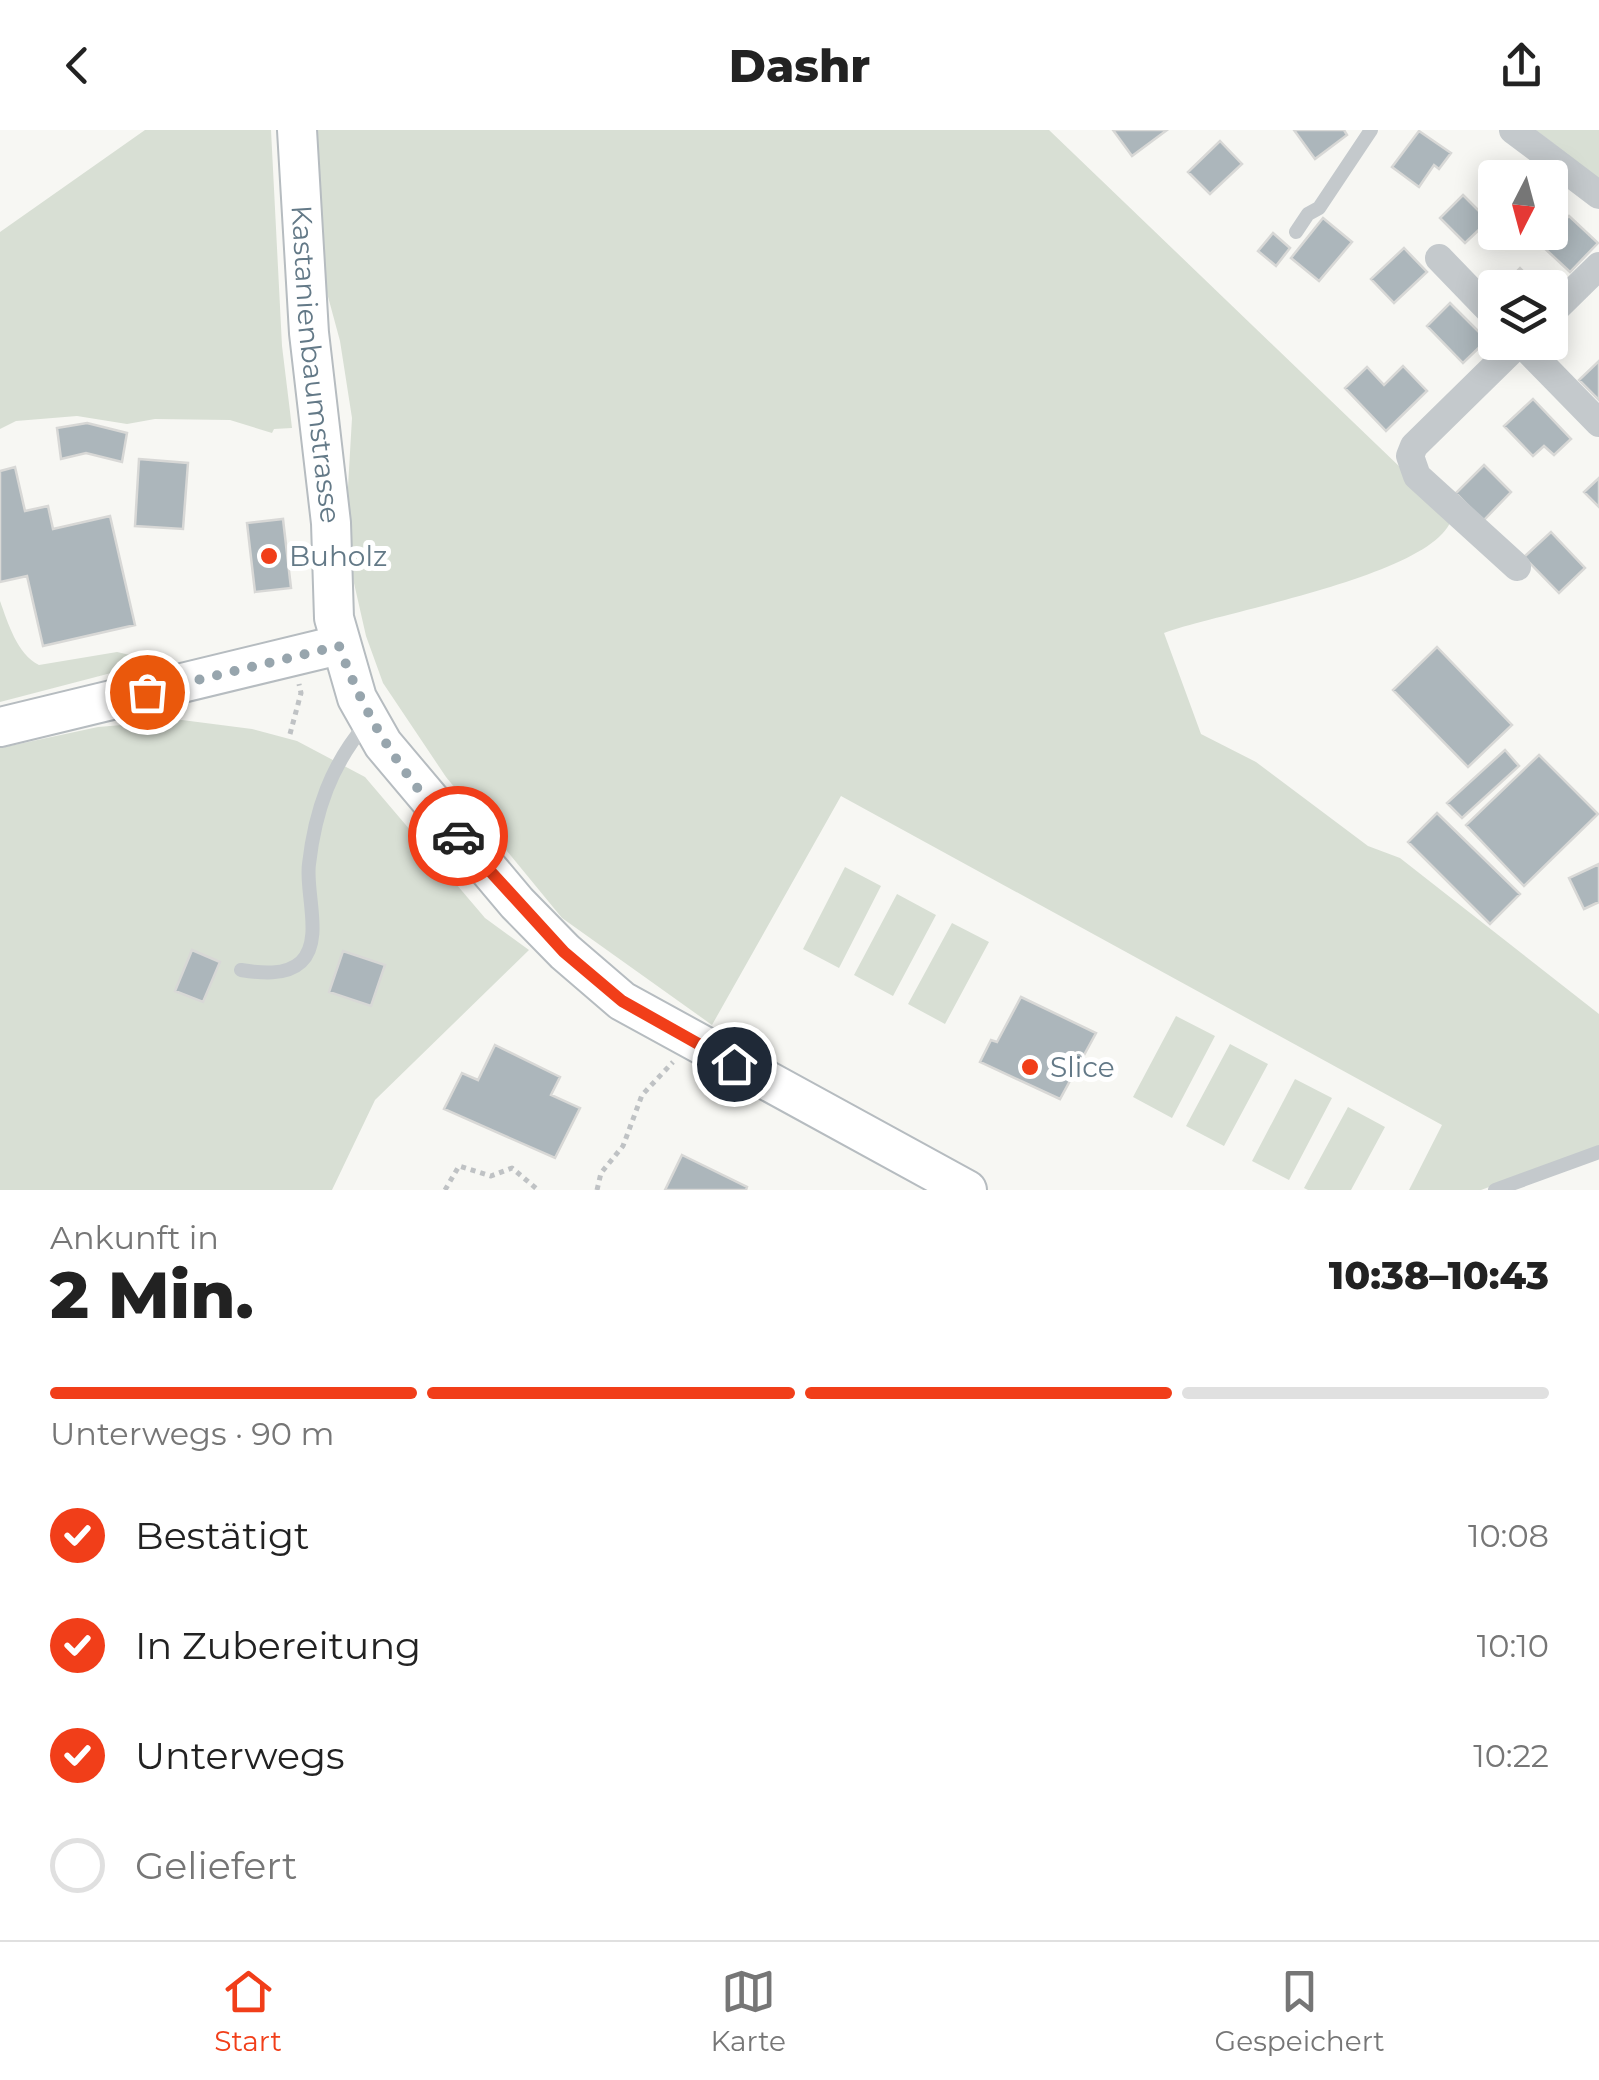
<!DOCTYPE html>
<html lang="de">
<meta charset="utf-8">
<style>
body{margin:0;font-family:Montserrat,sans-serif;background:#f2f2f2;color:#222;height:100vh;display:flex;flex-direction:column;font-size:38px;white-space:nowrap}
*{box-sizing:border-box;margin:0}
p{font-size:32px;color:#767676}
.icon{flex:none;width:55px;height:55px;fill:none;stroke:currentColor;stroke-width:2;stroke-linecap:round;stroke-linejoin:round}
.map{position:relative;height:1060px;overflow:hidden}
.side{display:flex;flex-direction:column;background:#fff;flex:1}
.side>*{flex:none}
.needle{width:65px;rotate:186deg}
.buttons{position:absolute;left:1478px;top:30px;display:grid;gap:20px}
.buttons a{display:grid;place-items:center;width:90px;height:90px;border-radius:10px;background:#fff;box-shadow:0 5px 25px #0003;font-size:50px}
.pin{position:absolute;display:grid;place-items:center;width:85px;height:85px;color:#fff;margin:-42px;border:5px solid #fff;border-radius:50%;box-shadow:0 2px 10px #0007}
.courier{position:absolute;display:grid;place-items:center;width:100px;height:100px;margin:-50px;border:8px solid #f13e19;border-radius:50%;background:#fff;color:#222;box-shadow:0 2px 12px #0007}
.headline em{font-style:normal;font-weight:800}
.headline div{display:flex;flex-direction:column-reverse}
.headline{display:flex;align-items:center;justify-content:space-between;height:170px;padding:0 50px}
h1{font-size:65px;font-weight:800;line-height:75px}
.bar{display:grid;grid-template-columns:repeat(4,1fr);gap:15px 10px;align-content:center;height:120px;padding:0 50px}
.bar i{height:12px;border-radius:8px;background:#e0e0e0}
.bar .selected{background:#f13e19}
.bar p{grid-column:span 4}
ol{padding:0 50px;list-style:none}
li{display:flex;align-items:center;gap:30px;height:110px}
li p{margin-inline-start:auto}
li .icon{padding:10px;border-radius:50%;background:#f13e19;color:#fff;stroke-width:4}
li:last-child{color:#767676}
li i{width:55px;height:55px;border:5px solid #e0e0e0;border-radius:50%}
header{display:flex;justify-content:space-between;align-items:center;height:130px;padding:0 50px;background:#fff;font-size:45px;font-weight:800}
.tab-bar{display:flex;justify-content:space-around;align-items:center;height:140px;border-top:2px solid #e0e0e0;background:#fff;font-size:28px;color:#767676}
.tab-bar a{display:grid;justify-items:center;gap:5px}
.tab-bar .selected{color:#f13e19}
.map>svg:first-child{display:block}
.green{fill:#d8dfd4}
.building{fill:#acb6bb;stroke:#d8d8d6;stroke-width:2.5}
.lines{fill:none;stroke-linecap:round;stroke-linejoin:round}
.secondary-casing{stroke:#b6bcc0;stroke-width:42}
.path{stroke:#bfc2c4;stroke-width:5;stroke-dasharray:5 5;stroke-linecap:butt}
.lane{stroke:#c4c9cc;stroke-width:14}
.street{stroke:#c4c9cc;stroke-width:28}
.secondary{stroke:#fff;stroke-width:38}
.done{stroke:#97a5ad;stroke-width:10;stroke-dasharray:0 18}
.route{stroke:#f13e19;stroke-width:12}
.poi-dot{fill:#f13e19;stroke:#fff;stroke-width:4}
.labels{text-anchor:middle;stroke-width:10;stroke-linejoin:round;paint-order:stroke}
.street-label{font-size:28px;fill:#637987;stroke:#fff}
.poi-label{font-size:28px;fill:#637987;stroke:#fff;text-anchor:start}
</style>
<header><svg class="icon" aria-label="back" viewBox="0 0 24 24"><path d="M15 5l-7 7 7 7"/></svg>Dashr<svg class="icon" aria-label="share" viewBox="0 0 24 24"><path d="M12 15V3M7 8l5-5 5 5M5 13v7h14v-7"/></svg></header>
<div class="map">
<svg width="1599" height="1060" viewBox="0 0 1599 1060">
<rect width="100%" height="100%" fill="#f7f7f3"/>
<path class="green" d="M145,0H271L282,216L292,298L274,299L272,303L230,290L155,289L127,294L77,286L16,291L0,299V102Z
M316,0H1049L1452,387C1439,445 1220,482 1164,503L1201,604L1256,632L1368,716L1400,728L1599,884V1016L1481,1060H1409L1442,995L841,666L712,895L562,788L446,647L383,553L366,506L349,431L346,391L352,288L340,211L320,137Z
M1536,0H1599V50L1597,48Z
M0,471C8,493 17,524 39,535L117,522L130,525L138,536L0,572Z
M182,590L252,599L297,611L365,647L485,788L529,820L375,970L332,1060H0V618L98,597Z
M845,737L881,756L839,838L803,819Z
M897,764L936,785L893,866L854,845Z
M952,793L989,812L945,894L908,874Z
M1176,886L1215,906L1172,988L1133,967Z
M1230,914L1268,934L1224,1016L1186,996Z
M1295,949L1332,968L1289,1050L1252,1031Z
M1348,977L1385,997L1351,1060H1308L1304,1058Z"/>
<path class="building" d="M1113,0H1167L1132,26Z
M1294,0H1344L1347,5L1315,29Z
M1419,1L1451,23L1439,39L1434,35L1419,57L1392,37Z
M1220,11L1242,34L1210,64L1188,42Z
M1463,65L1495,97L1491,103L1483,96L1465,113L1440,88Z
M1569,86L1598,113L1570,142L1541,115Z
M1323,88L1352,112L1319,151L1291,128Z
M1273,103L1290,118L1276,136L1258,121Z
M1404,118L1427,142L1394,173L1371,149Z
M1520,138L1539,158H1501Z
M1450,173L1487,210L1463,233L1427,196Z
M1599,231V270L1579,250Z
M1403,236L1427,261L1386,301L1345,258L1367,237L1384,255Z
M1533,269L1571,309L1554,325L1544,316L1533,326L1504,296Z
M87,293L127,303L122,332L86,323L61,329L57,298Z
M139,329L188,333L183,399L135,396Z
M1484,335L1511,362L1483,391L1456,363Z
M15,337L25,381L48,376L53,399L110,386L135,495L43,516L27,446L0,452V341Z
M1599,348V377L1584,362Z
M283,389L291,458L255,462L247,393Z
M1551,402L1585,438L1559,463L1524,427Z
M1437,517L1512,595L1468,637L1393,560Z
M1505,620L1519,636L1462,688L1447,673Z
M1539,625L1598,684L1524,756L1466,695Z
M1437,683L1520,764L1490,794L1408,712Z
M1599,734V772L1584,779L1569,748Z
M192,820L220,832L203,872L175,861Z
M343,821L385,835L371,876L329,862Z
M1021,867L1096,903L1060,969L980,932L991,910L997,912Z
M495,915L560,947L551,965L580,978L555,1028L444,979L462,943L478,950Z
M682,1025L747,1057L746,1060H665Z"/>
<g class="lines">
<defs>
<g id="secondary">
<path id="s1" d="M297,0L309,203L331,393L334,488L357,568L383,614L517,773L565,822L622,871L967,1060"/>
<path d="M0,597L339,515"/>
</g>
</defs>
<use href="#secondary" class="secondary-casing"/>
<path class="path" d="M290,604L301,563L299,554
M445,1060L459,1036L491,1046L512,1038L538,1060
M597,1060L601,1043L623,1016L642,965L673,932"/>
<path class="lane" d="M1296,102L1308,84L1319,78L1371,0
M241,840C260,843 286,846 301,832C324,810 305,762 309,734C315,681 331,635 366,594
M1495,1060L1599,1022"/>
<path class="street" d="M1513,0L1599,65
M1439,128L1495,186
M1550,184L1599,136
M1517,437L1417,346L1410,326L1414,316L1520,212L1599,293"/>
<use href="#secondary" class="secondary"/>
</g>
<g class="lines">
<path class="done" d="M147,562L339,516C367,593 403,645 458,706"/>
<path class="route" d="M458,706L564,822L622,871L734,934"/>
</g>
<g class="poi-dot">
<circle cx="269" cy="426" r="10"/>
<circle cx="1030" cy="937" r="10"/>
</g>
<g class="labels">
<g class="street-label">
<text dy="10" stroke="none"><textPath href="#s1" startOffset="235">Kastanienbaumstrasse</textPath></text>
</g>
<g class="poi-label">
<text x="289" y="436">Buholz</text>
<text x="1050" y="947">Slice</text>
</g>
</g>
</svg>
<div class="buttons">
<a><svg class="needle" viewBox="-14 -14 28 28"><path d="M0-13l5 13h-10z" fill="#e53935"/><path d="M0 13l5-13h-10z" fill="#767676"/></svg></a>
<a><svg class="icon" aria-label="layers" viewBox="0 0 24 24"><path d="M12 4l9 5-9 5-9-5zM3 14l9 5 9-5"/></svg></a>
</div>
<div class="pin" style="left:147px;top:562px;background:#ea580c"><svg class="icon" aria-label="bag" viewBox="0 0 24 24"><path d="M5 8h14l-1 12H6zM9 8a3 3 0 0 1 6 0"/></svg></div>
<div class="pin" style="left:734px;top:934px;background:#1f2937"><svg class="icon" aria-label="home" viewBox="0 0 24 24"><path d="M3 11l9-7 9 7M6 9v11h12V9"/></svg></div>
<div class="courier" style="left:458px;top:706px"><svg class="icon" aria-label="car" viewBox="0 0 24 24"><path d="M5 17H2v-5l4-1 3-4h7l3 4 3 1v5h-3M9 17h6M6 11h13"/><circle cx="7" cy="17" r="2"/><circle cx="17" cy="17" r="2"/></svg></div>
</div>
<section class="side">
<div class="headline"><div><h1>2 Min.</h1><p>Ankunft in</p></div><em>10:38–10:43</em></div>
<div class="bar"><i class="selected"></i><i class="selected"></i><i class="selected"></i><i></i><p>Unterwegs · 90 m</p></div>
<ol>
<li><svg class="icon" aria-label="check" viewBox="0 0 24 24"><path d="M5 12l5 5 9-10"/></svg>Bestätigt<p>10:08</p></li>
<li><svg class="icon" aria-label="check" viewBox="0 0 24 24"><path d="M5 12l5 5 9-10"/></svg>In Zubereitung<p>10:10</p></li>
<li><svg class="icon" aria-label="check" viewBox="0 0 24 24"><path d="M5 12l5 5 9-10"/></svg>Unterwegs<p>10:22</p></li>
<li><i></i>Geliefert</li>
</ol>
</section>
<nav class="tab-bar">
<a class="selected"><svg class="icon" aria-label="home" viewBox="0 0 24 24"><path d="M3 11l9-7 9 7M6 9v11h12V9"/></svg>Start</a>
<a><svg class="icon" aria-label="map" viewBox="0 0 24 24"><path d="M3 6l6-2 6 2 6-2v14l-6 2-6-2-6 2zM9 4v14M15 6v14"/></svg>Karte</a>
<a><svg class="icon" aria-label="saved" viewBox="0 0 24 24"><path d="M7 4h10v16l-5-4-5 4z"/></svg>Gespeichert</a>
</nav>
